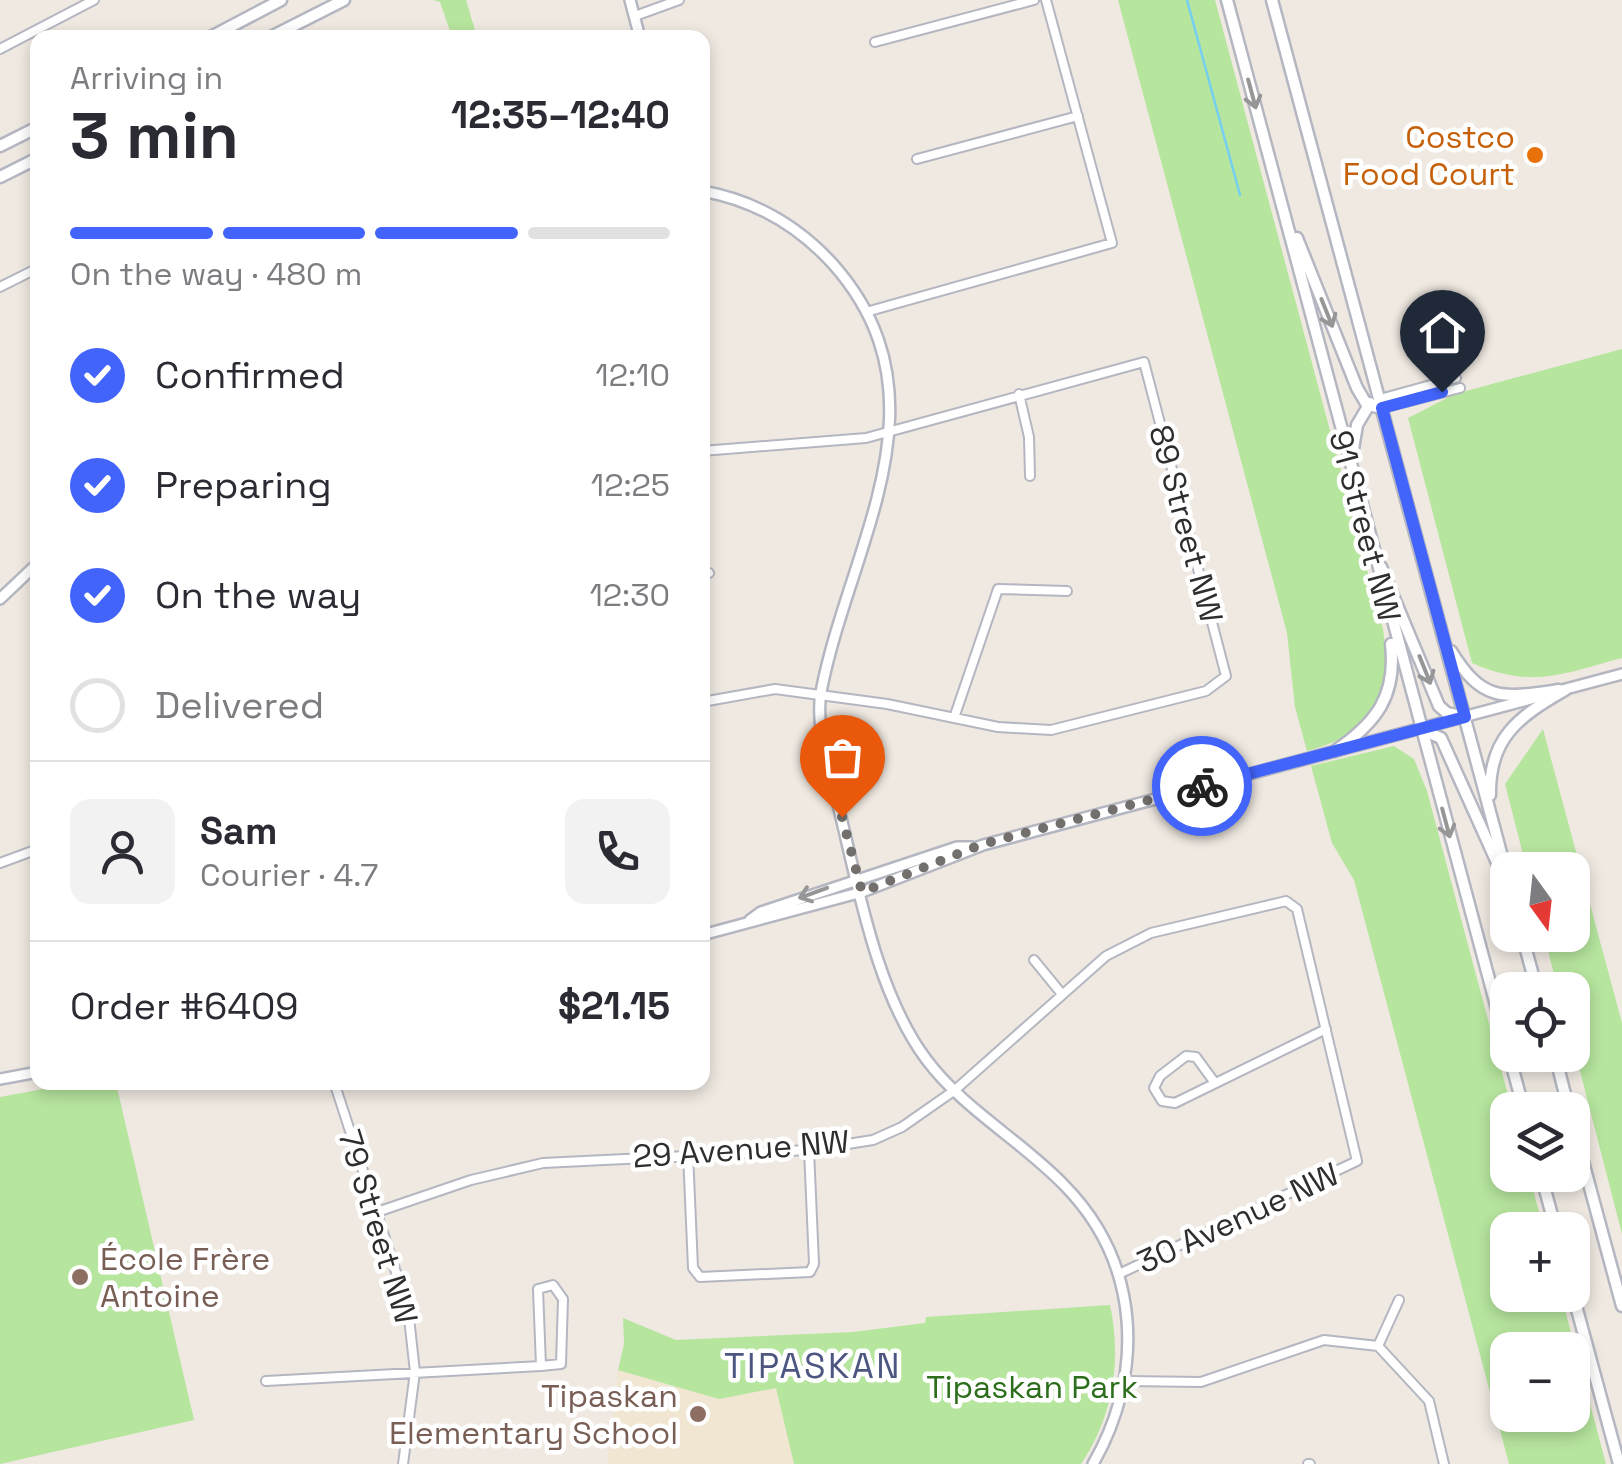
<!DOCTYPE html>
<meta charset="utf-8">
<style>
body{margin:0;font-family:"Space Grotesk",sans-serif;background:#f2f2f3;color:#2b2b33;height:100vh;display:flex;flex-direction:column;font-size:38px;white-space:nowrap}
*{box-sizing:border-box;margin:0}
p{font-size:32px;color:#7c7c81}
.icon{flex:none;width:55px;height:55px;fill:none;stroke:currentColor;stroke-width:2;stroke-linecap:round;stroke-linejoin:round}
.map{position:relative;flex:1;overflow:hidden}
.sheet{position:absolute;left:30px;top:30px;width:680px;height:1060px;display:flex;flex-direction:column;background:#fff;border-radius:20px;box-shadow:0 5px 15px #0003}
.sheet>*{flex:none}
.needle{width:65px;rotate:165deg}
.fabs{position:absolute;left:1490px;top:852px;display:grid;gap:20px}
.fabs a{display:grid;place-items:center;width:100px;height:100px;border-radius:20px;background:#fff;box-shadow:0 5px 15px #0003;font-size:50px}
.pin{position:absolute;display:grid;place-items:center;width:85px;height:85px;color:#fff;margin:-102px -42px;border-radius:50% 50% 50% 0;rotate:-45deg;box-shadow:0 0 10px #0007}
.pin .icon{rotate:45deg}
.courier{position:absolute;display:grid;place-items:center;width:100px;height:100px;margin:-50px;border:8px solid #4264fb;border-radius:50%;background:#fff;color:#222;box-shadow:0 2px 12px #0007}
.summary em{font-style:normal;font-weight:700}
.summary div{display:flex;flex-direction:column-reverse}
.summary{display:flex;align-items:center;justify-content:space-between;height:170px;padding:0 40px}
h1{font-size:65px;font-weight:700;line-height:75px}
.bar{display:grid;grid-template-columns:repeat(4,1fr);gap:15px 10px;align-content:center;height:120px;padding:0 40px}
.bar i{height:12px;border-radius:8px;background:#e1e1e2}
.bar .on{background:#4264fb}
.bar p{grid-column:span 4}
.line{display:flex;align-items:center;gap:25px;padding:0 40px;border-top:2px solid #e1e1e2}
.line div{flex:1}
.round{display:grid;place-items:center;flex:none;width:105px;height:105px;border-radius:20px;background:#f2f2f3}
ol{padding:0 40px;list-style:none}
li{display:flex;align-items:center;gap:30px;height:110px}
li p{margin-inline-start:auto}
li .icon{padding:10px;border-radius:50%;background:#4264fb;color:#fff;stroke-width:4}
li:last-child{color:#7c7c81}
li i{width:55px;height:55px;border:5px solid #e1e1e2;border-radius:50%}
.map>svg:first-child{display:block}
.education{fill:#f0e6d1}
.green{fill:#b6e59e;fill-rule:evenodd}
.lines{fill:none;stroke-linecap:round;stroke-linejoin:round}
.stream{stroke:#75cff0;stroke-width:2.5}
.minor-casing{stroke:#b4b7c1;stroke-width:12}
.tertiary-casing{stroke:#b4b7c1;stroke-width:14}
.secondary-casing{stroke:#b4b7c1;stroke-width:15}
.minor{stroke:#fff;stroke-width:8}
.tertiary{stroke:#fff;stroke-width:9}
.secondary{stroke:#fff;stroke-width:10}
.oneway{stroke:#969696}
.done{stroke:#726f6d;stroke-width:10;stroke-dasharray:0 18}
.route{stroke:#4264fb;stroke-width:12}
.food-dot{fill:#e8710a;stroke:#fff;stroke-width:4}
.education-dot{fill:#8d6e63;stroke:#fff;stroke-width:4}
.labels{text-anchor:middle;stroke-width:9;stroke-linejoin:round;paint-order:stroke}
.food-label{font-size:32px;fill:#c56008;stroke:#fff;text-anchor:end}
.street-label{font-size:32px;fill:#2e2e2e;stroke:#fff}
.education-label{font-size:32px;fill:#785e54;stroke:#fff;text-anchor:start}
.park-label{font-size:32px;fill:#2c6e1b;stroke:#fff}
.neighbourhood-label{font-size:35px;letter-spacing:2.5px;fill:#4d5680;stroke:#fff}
</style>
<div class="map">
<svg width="1622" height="1464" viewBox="0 0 1622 1464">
<rect width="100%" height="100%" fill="#efe9e1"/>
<path class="education" d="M618,1370L719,1399L776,1388L794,1464H607Z"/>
<path class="green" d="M433,0H466L477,37H452L440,2Z
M1118,0H1215L1383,629C1393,697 1375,733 1307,751L1295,707L1287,633Z
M1622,349V658C1563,674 1531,689 1472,663L1408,418L1455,394Z
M1543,729L1622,1023V1234L1573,1044L1572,990H1558L1544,935H1572V870H1527L1505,784Z
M1394,746L1414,759L1427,791L1512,1110H1508V1175H1529L1544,1230H1508V1295H1561L1606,1464H1509L1354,880L1332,843L1311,766ZM1572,1350V1415H1508V1350Z
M81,1082L116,1083L194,1420L0,1464V1097Z
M1110,1305C1122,1360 1113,1417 1081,1464H794L776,1388L719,1399L618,1370L624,1344L623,1318L676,1340L853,1332L925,1323L926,1317Z"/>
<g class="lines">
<path class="stream" d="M1187,0L1240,195"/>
<defs>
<path id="minor" d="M635,16L679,0
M875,42L1034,0
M0,49L94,0
M917,159L1078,116
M0,287L38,268
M866,312L1112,243L1046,0
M1019,394L1029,437L1030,476
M1380,399L1456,378
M1383,408L1460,388
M702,451L866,438L1144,362L1226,676L1206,691L1051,730L998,727L887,704L775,689L702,702
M702,575L709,573
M954,718L998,589L1067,591
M702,829L703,828
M0,863L38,849
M1034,960L1061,993
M334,1082L408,1309L415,1372L403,1464
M1215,1083L1196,1057L1186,1056L1160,1076L1154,1088L1162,1101L1175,1103L1326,1029
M688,1153L693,1268L700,1277L810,1272L814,1264L809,1150
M377,1212L471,1180L543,1163L809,1150L873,1140L902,1127L955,1090L1106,956L1151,933L1286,901L1297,909L1357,1161L1119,1274
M1378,1346L1399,1300
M266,1381L541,1366L561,1364L563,1299L553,1285L538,1289L541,1366
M1126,1381L1201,1382L1324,1340L1378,1346L1429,1401L1444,1464
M1308,1464H1310"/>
<path id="tertiary" d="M630,0L640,38
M702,191C753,200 797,225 832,263C954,399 849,545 821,692C816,721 826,760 834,789C856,873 873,988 926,1059C963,1109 1022,1141 1065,1186C1141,1264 1145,1373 1093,1464
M0,599L38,563
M1562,690L1622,674
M750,920L761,912L957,847H972
M702,935L862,892L983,845L1542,696
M0,1079L38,1072"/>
<path id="secondary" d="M1227,0L1508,1050
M1272,0L1508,879
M209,38L281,0
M269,38L344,0
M0,146L38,127
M0,177L38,158
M1297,238L1357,388L1367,405L1383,408
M1351,461L1357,425L1370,403
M1381,567L1439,706L1447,713L1465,717
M1451,651C1483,703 1503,698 1559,690
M1420,729L1441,738L1508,887
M1335,751C1376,723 1397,696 1391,644
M1490,795C1489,738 1518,717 1565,690
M1522,935L1537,990
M1509,1055L1524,1110
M1555,1055L1569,1110
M1572,1121L1622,1306
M1541,1175L1556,1230
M1572,1291L1619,1464"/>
</defs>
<use href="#minor" class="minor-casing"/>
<use href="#tertiary" class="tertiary-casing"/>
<use href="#secondary" class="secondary-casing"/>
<use href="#minor" class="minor"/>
<use href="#tertiary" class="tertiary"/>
<use href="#secondary" class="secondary"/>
</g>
<defs><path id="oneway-shaft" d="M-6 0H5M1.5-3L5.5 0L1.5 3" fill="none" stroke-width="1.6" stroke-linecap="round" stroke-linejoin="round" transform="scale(2.5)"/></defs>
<g class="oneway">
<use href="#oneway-shaft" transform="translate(1252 94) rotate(75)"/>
<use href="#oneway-shaft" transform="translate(1327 313) rotate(68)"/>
<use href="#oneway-shaft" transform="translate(1425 670) rotate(68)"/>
<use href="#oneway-shaft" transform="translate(1446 823) rotate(75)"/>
<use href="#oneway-shaft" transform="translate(813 893) rotate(160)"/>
</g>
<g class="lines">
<path class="done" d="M842,817L862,892L983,844L1202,786"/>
<path class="route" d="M1202,786L1465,717L1382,408L1442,392"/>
</g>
<circle class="food-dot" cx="1535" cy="155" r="10"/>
<g class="education-dot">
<circle cx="80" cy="1277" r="10"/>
<circle cx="698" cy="1414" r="10"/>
</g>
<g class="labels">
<g class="food-label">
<text x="1515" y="148">Costco<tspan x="1515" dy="37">Food Court</tspan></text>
</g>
<g class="street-label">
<text transform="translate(1186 524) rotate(75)" y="11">89 Street NW</text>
<text transform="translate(1365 526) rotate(75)" y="11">91 Street NW</text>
<text transform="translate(741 1149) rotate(-4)" y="11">29 Avenue NW</text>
<text transform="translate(1238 1218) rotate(-25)" y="11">30 Avenue NW</text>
<text transform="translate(378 1227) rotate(73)" y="11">79 Street NW</text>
</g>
<g class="education-label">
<text x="100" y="1270">École Frère<tspan x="100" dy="37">Antoine</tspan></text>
<text x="678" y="1407" text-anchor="end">Tipaskan<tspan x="678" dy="37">Elementary School</tspan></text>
</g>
<g class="park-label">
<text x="1032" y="1398">Tipaskan Park</text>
</g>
<g class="neighbourhood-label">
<text x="813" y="1378">TIPASKAN</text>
</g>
</g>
</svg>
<div class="fabs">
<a><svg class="needle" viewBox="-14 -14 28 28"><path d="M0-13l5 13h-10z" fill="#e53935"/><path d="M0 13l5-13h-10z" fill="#7c7c81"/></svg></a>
<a><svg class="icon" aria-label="locate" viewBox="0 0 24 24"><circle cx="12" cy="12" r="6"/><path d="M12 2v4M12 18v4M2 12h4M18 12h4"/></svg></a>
<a><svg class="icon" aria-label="layers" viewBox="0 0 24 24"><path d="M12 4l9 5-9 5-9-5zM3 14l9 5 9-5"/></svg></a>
<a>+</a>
<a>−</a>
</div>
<div class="pin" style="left:842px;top:817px;background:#ea580c"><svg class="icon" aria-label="bag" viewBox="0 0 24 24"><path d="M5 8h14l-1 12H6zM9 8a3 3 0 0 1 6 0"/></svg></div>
<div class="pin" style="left:1442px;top:392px;background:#1f2937"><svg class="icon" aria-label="home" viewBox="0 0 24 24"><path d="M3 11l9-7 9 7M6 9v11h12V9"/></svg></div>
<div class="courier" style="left:1202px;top:786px"><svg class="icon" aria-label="bike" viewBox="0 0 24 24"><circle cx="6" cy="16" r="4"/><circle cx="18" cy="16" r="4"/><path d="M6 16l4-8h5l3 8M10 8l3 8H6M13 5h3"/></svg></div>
<section class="sheet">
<div class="summary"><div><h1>3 min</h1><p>Arriving in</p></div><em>12:35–12:40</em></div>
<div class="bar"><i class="on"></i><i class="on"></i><i class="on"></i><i></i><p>On the way · 480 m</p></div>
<ol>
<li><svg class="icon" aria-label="check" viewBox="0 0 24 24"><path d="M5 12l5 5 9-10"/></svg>Confirmed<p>12:10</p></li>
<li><svg class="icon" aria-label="check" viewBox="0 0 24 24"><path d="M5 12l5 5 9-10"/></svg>Preparing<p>12:25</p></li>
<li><svg class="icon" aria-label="check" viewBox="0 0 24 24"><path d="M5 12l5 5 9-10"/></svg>On the way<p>12:30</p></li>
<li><i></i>Delivered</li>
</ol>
<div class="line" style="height:180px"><a class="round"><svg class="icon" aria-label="person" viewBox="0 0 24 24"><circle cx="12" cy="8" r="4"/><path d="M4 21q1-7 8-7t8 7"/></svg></a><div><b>Sam</b><p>Courier · 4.7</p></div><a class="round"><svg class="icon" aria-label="phone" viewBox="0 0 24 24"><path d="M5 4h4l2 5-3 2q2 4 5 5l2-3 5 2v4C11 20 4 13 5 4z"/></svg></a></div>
<div class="line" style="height:130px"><div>Order #6409</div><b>$21.15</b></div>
</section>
</div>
